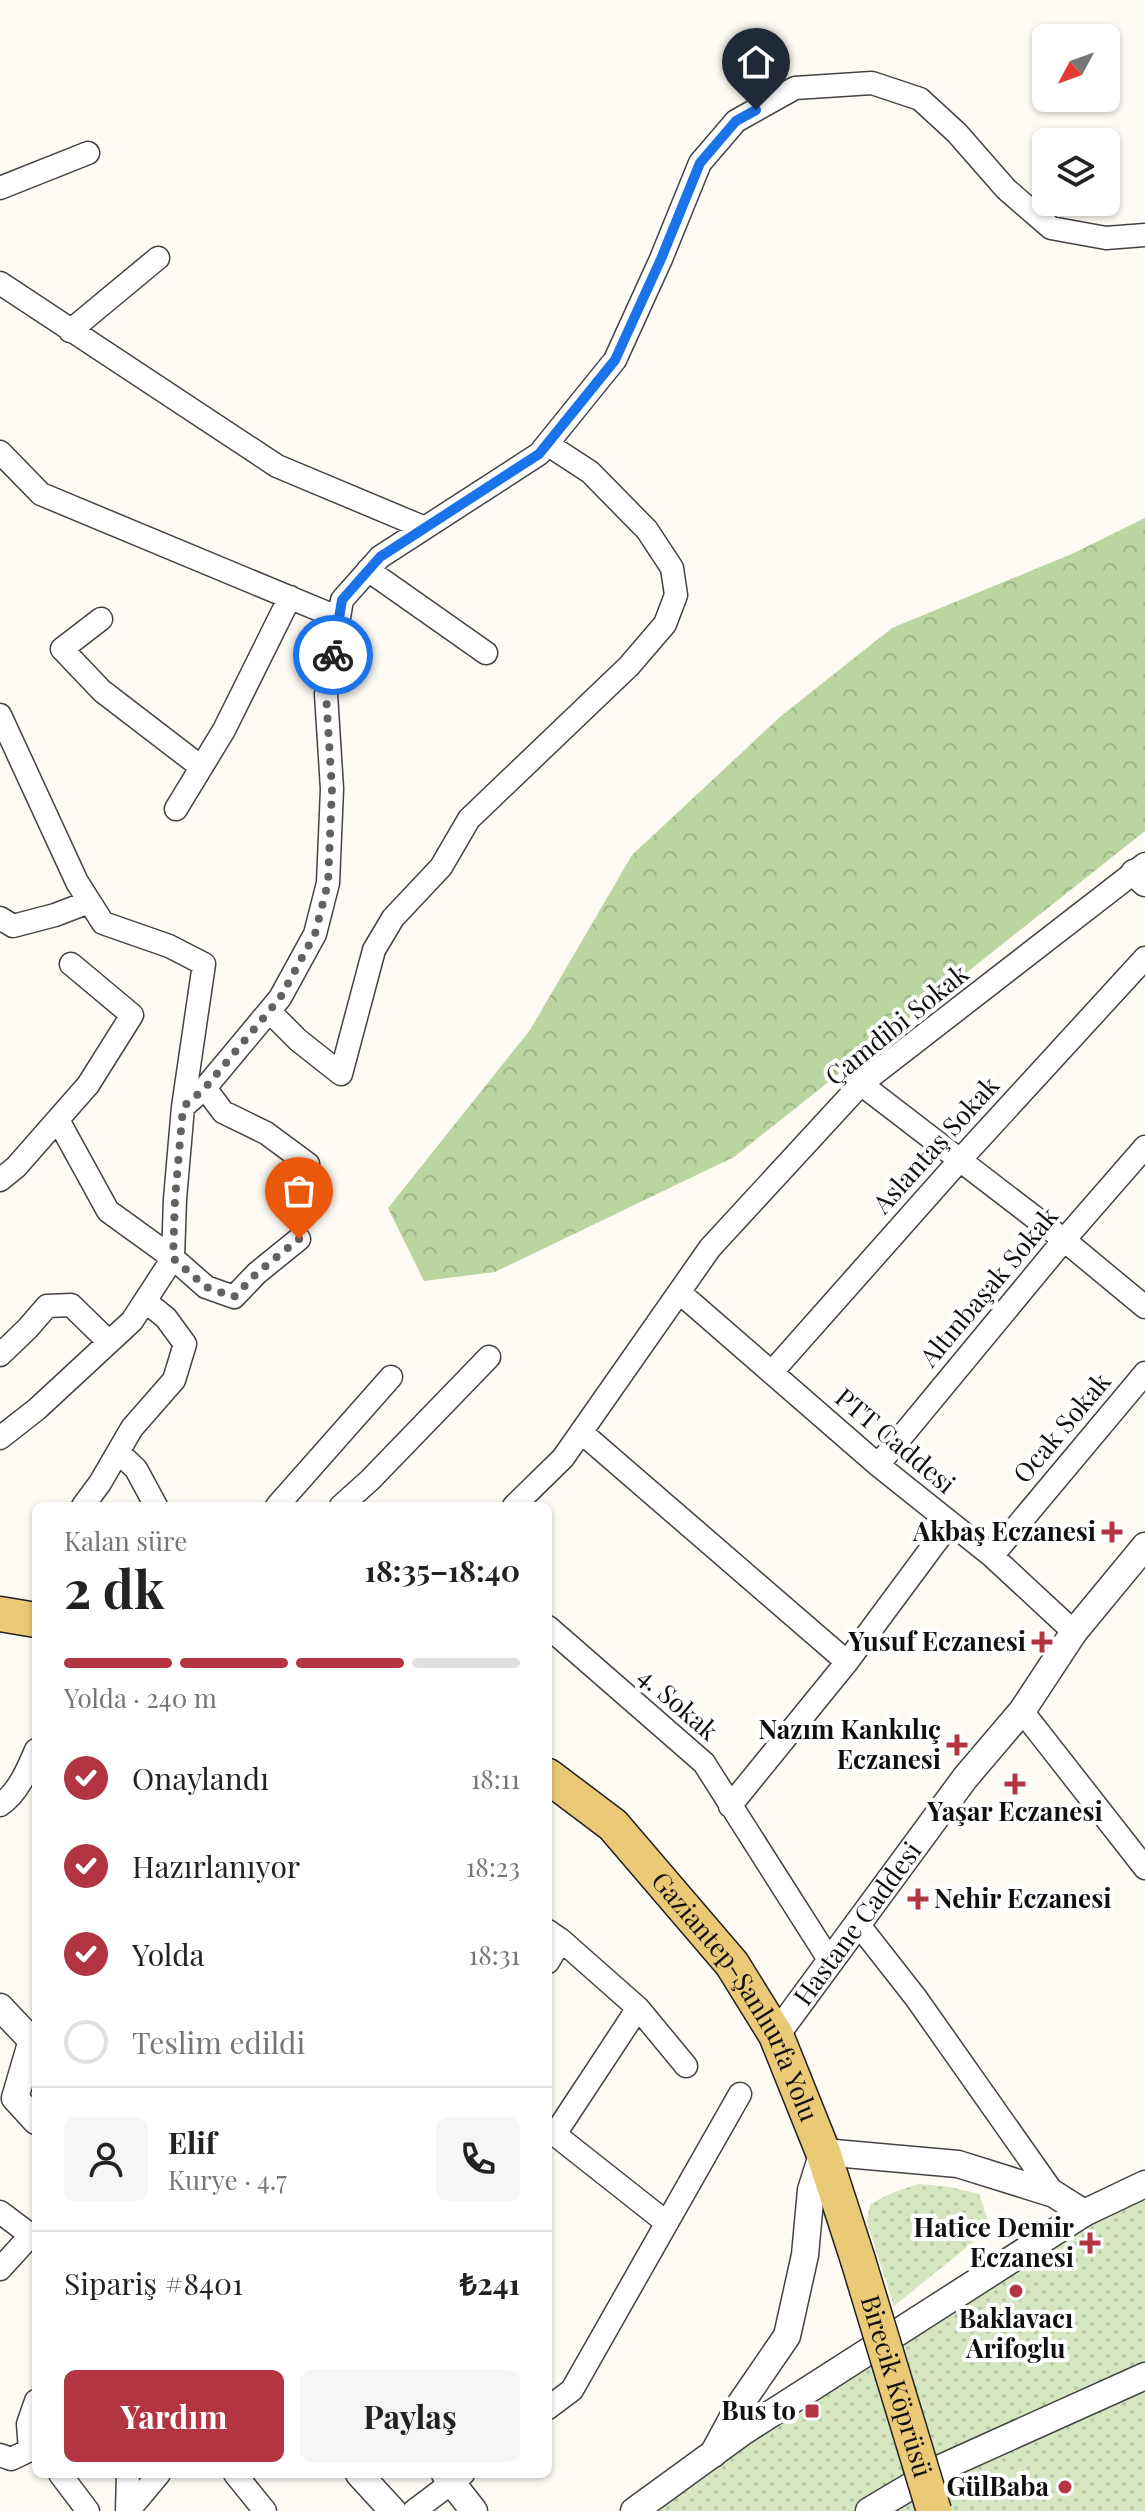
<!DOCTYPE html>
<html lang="tr">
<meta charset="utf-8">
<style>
body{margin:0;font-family:"Playfair Display",serif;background:#f6f6f6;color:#222;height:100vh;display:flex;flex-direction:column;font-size:30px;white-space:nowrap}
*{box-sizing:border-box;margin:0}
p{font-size:26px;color:#767676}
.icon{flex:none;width:44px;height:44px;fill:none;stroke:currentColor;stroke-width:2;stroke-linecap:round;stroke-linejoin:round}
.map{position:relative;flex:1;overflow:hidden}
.sheet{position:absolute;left:32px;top:1502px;width:520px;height:976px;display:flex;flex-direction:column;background:#fff;border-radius:12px;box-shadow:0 2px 6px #0004}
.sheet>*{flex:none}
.needle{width:52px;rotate:229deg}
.buttons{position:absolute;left:1032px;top:24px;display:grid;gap:16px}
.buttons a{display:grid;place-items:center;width:88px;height:88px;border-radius:12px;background:#fff;box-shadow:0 2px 6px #0004;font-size:40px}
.pin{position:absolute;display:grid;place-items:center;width:68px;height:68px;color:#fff;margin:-82px -34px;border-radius:50% 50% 50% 0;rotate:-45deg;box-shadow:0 0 8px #0007}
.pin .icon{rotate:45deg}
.courier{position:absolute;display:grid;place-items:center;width:80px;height:80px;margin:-40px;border:6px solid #1a73e8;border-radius:50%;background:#fff;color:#222;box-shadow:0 2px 10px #0007}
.head em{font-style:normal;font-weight:700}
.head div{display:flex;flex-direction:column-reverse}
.head{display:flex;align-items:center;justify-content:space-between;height:136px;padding:0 32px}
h1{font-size:52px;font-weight:700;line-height:60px}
.bar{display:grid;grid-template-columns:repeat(4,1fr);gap:12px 8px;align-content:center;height:96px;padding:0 32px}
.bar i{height:10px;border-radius:6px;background:#e0e0e0}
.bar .selected{background:#b23541}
.bar p{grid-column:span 4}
.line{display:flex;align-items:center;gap:20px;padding:0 32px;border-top:2px solid #e0e0e0}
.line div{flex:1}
.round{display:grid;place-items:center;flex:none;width:84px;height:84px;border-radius:12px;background:#f6f6f6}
ol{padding:0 32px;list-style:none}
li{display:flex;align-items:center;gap:24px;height:88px}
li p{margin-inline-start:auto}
li .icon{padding:8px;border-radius:50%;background:#b23541;color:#fff;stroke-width:4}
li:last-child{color:#767676}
li i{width:44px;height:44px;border:4px solid #e0e0e0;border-radius:50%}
.button{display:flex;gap:16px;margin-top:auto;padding:16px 32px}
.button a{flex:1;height:92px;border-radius:12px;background:#b23541;color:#fff;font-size:32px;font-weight:700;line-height:92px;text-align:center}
.button a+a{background:#f6f6f6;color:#222}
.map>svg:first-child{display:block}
.green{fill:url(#green-dots)}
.forest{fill:url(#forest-crowns)}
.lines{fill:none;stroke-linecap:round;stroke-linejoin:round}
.minor-casing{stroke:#434343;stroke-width:25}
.tertiary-casing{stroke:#434343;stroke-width:29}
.primary-casing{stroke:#212121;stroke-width:37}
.minor{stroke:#fff;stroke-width:22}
.tertiary{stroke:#fff;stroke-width:26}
.primary{stroke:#eac977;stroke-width:34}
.primary-bridge-casing{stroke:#212121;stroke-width:37;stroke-linecap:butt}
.primary-bridge{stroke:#eac977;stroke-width:34}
.done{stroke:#636260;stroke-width:8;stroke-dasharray:0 14.4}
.route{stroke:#1a73e8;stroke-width:10}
.poi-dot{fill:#b23541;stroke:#fff;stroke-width:3}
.labels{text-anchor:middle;stroke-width:8;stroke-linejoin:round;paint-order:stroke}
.street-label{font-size:26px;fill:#101010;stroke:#fff}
.poi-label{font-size:26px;font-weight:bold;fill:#101010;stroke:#fff;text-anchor:end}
</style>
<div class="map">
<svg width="1145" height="2511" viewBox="0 0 1145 2511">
<defs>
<pattern id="green-dots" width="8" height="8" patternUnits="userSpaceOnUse" patternTransform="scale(2)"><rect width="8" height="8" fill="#d5e6c0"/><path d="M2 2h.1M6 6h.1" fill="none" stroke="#b6c4a4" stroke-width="1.8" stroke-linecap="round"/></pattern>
<pattern id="forest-crowns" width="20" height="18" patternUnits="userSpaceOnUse" patternTransform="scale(2)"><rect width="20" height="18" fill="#bbd5a1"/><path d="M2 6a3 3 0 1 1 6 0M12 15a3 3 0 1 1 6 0" fill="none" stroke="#a0b68a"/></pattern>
</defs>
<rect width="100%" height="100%" fill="#fefbf4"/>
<path class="green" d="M919,2184L950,2187L979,2194L987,2217L983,2234L894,2306L867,2222L870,2204L894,2192Z
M1145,2190V2511H635L822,2398Z"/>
<path class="forest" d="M1145,518V831L734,1157L495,1272L424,1281L388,1208L530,1030L632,855L781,716L892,628L1074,553Z"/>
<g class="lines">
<defs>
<path id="minor" d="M0,188L88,153
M0,283L277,466L425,528
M70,331L158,258
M0,452L41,494L339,618
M368,570L486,653
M101,619L62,649L102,691L201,767
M0,715L77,882L103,923L169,946L204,964L183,1107L175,1199L173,1258L132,1321L37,1409L0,1438
M176,809L224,730L290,597
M0,918L13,926L55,915L89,902
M269,1011L298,1040L341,1074L374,950L393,918L441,867L469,819L629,666L665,624L676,595L672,568L647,530L590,472L547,444
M861,1084L1064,1240L1145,1307
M205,1088L223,1112L266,1133L308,1164
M183,1107L205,1088L280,998L315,934L328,883L332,789L326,694L342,600L380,557L539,454L615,360L661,259L700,163L736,121L795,88L872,83L920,99L957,133L1006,189L1051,228L1106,238L1145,235
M58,1120L108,1211L173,1258L206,1287L234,1297L257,1273L299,1239
M0,1180L16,1167L88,1085L132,1015L71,964
M679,1292L878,1465L992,1556L1074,1632
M0,1355L28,1328L47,1306L71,1305L109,1342
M772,1372L959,1161L1145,958
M581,1432L847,1662
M118,1452L136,1469L156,1506
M878,1465L1064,1240L1145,1147
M83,1506L100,1483L132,1428L174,1380L185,1344L166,1318L145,1301
M277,1506L391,1377
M341,1506L370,1480L489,1357
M514,1506L563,1458L710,1248L861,1084L1145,864
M992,1556L1145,1373
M548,1627L704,1763L830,1961
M1022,1711L1145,1868
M0,1805C18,1793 28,1769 36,1750
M730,1806L847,1662L950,1523
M858,1924L916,1998L1054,2194
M548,1931L561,1940L638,2008L686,2066
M548,1962L561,1940
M548,2129L667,2223
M555,2134L638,2008
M0,2212L36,2239
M0,2269L31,2235
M548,2408L572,2390L740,2094
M0,2455L11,2459L30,2450L28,2424L36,2401
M60,2474L88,2511
M235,2474L265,2511
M127,2511L128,2474
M128,2511L159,2474
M414,2511L463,2474"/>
<g id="tertiary">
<path d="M1134,873L1145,883"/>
<path d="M0,2007L36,2045"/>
<path id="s1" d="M776,2035L965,1778L1022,1711L1074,1632L1145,1546"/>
<path d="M32,2040L15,2098L36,2121"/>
<path d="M713,2454L739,2406L787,2336L805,2255L811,2190L823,2152L958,2164L1054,2194L1084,2213L1145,2184"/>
<path d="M359,2474L393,2511"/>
<path d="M445,2474L474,2511"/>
<path d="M634,2511L744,2431L1084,2213"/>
<path d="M869,2511L943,2467L1145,2376"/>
</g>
<g id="primary">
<path d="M0,1614L36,1620"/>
<path id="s2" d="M548,1776L613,1825L732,1964L776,2035L823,2152L858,2260"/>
</g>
</defs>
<use href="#minor" class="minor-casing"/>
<use href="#tertiary" class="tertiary-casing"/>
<use href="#primary" class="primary-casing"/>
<use href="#minor" class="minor"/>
<use href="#tertiary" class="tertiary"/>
<use href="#primary" class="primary"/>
<defs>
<g id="primary-bridge">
<path id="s3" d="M858,2260L934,2511"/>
</g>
</defs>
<use href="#primary-bridge" class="primary-bridge-casing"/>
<use href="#primary-bridge" class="primary-bridge"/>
</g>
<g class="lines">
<path class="done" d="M299,1239L257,1273L234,1297L206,1287L173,1258L175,1199L183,1107L205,1088L280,998L315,934L328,883L332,789L326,694L333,655"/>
<path class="route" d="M333,655L342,600L380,557L539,454L615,360L661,259L700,163L736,121L756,110"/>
</g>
<g class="poi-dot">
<path d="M1108 1520h8v8h8v8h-8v8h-8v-8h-8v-8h8z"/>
<path d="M1038 1630h8v8h8v8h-8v8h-8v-8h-8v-8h8z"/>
<path d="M953 1733h8v8h8v8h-8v8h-8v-8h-8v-8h8z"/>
<path d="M1011 1772h8v8h8v8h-8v8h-8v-8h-8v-8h8z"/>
<path d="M914 1887h8v8h8v8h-8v8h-8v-8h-8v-8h8z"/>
<path d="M1086 2231h8v8h8v8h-8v8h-8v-8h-8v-8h8z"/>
<circle cx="1016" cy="2291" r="8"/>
<rect x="804" y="2403" width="16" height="16" rx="4"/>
<circle cx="1065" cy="2487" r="8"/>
</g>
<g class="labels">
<g class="street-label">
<text transform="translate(897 1025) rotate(-39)" y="9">Çamdibi Sokak</text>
<text transform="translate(936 1145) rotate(-48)" y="9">Aslantaş Sokak</text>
<text transform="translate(989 1287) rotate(-50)" y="9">Altınbaşak Sokak</text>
<text transform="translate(1062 1428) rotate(-50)" y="9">Ocak Sokak</text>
<text transform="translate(895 1441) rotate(40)" y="9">PTT Caddesi</text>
<text transform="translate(678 1704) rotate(41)" y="9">4. Sokak</text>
<text dy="9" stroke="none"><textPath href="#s1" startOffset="138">Hastane Caddesi</textPath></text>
<text dy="9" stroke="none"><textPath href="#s2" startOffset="294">Gaziantep-Şanlıurfa Yolu</textPath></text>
<text dy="9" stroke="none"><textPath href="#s3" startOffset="132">Birecik Köprüsü</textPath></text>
</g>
<g class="poi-label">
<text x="1096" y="1541">Akbaş Eczanesi</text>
<text x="1026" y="1651">Yusuf Eczanesi</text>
<text x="941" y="1739">Nazım Kankılıç<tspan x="941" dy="30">Eczanesi</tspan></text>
<text x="1015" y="1821" text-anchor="middle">Yaşar Eczanesi</text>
<text x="934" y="1908" text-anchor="start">Nehir Eczanesi</text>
<text x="1074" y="2237">Hatice Demir<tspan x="1074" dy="30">Eczanesi</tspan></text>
<text x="1016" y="2328" text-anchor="middle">Baklavacı<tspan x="1016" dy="30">Arifoglu</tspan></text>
<text x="796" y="2420">Bus to</text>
<text x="1049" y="2496">GülBaba</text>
</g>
</g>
</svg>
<div class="buttons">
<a><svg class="needle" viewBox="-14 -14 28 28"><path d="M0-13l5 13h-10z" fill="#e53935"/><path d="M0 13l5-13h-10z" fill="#767676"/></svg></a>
<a><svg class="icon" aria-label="layers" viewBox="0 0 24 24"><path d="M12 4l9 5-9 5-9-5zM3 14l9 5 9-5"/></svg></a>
</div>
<div class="pin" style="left:299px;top:1239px;background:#ea580c"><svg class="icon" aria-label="bag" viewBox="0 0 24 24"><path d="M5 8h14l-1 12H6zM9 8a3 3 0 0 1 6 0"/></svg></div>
<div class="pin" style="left:756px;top:110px;background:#1f2937"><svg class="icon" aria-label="home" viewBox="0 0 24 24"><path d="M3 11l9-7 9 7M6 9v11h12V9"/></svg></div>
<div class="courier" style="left:333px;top:655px"><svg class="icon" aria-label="bike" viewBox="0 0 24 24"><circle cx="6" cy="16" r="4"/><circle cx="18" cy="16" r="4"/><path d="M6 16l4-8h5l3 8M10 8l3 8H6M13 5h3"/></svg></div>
<section class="sheet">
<div class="head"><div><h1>2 dk</h1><p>Kalan süre</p></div><em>18:35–18:40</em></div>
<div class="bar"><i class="selected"></i><i class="selected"></i><i class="selected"></i><i></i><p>Yolda · 240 m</p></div>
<ol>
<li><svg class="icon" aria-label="check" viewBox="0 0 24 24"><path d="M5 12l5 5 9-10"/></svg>Onaylandı<p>18:11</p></li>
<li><svg class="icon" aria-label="check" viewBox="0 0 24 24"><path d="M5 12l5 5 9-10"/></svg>Hazırlanıyor<p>18:23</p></li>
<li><svg class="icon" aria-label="check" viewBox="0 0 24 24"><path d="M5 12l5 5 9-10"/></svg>Yolda<p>18:31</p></li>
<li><i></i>Teslim edildi</li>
</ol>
<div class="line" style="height:144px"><a class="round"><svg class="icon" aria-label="person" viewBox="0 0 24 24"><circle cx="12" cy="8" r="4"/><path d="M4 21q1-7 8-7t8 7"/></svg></a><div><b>Elif</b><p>Kurye · 4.7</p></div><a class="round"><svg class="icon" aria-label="phone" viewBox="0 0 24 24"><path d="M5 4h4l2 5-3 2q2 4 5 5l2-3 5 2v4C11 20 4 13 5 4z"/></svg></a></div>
<div class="line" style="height:104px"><div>Sipariş #8401</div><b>₺241</b></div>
<div class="button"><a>Yardım</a><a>Paylaş</a></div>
</section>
</div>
